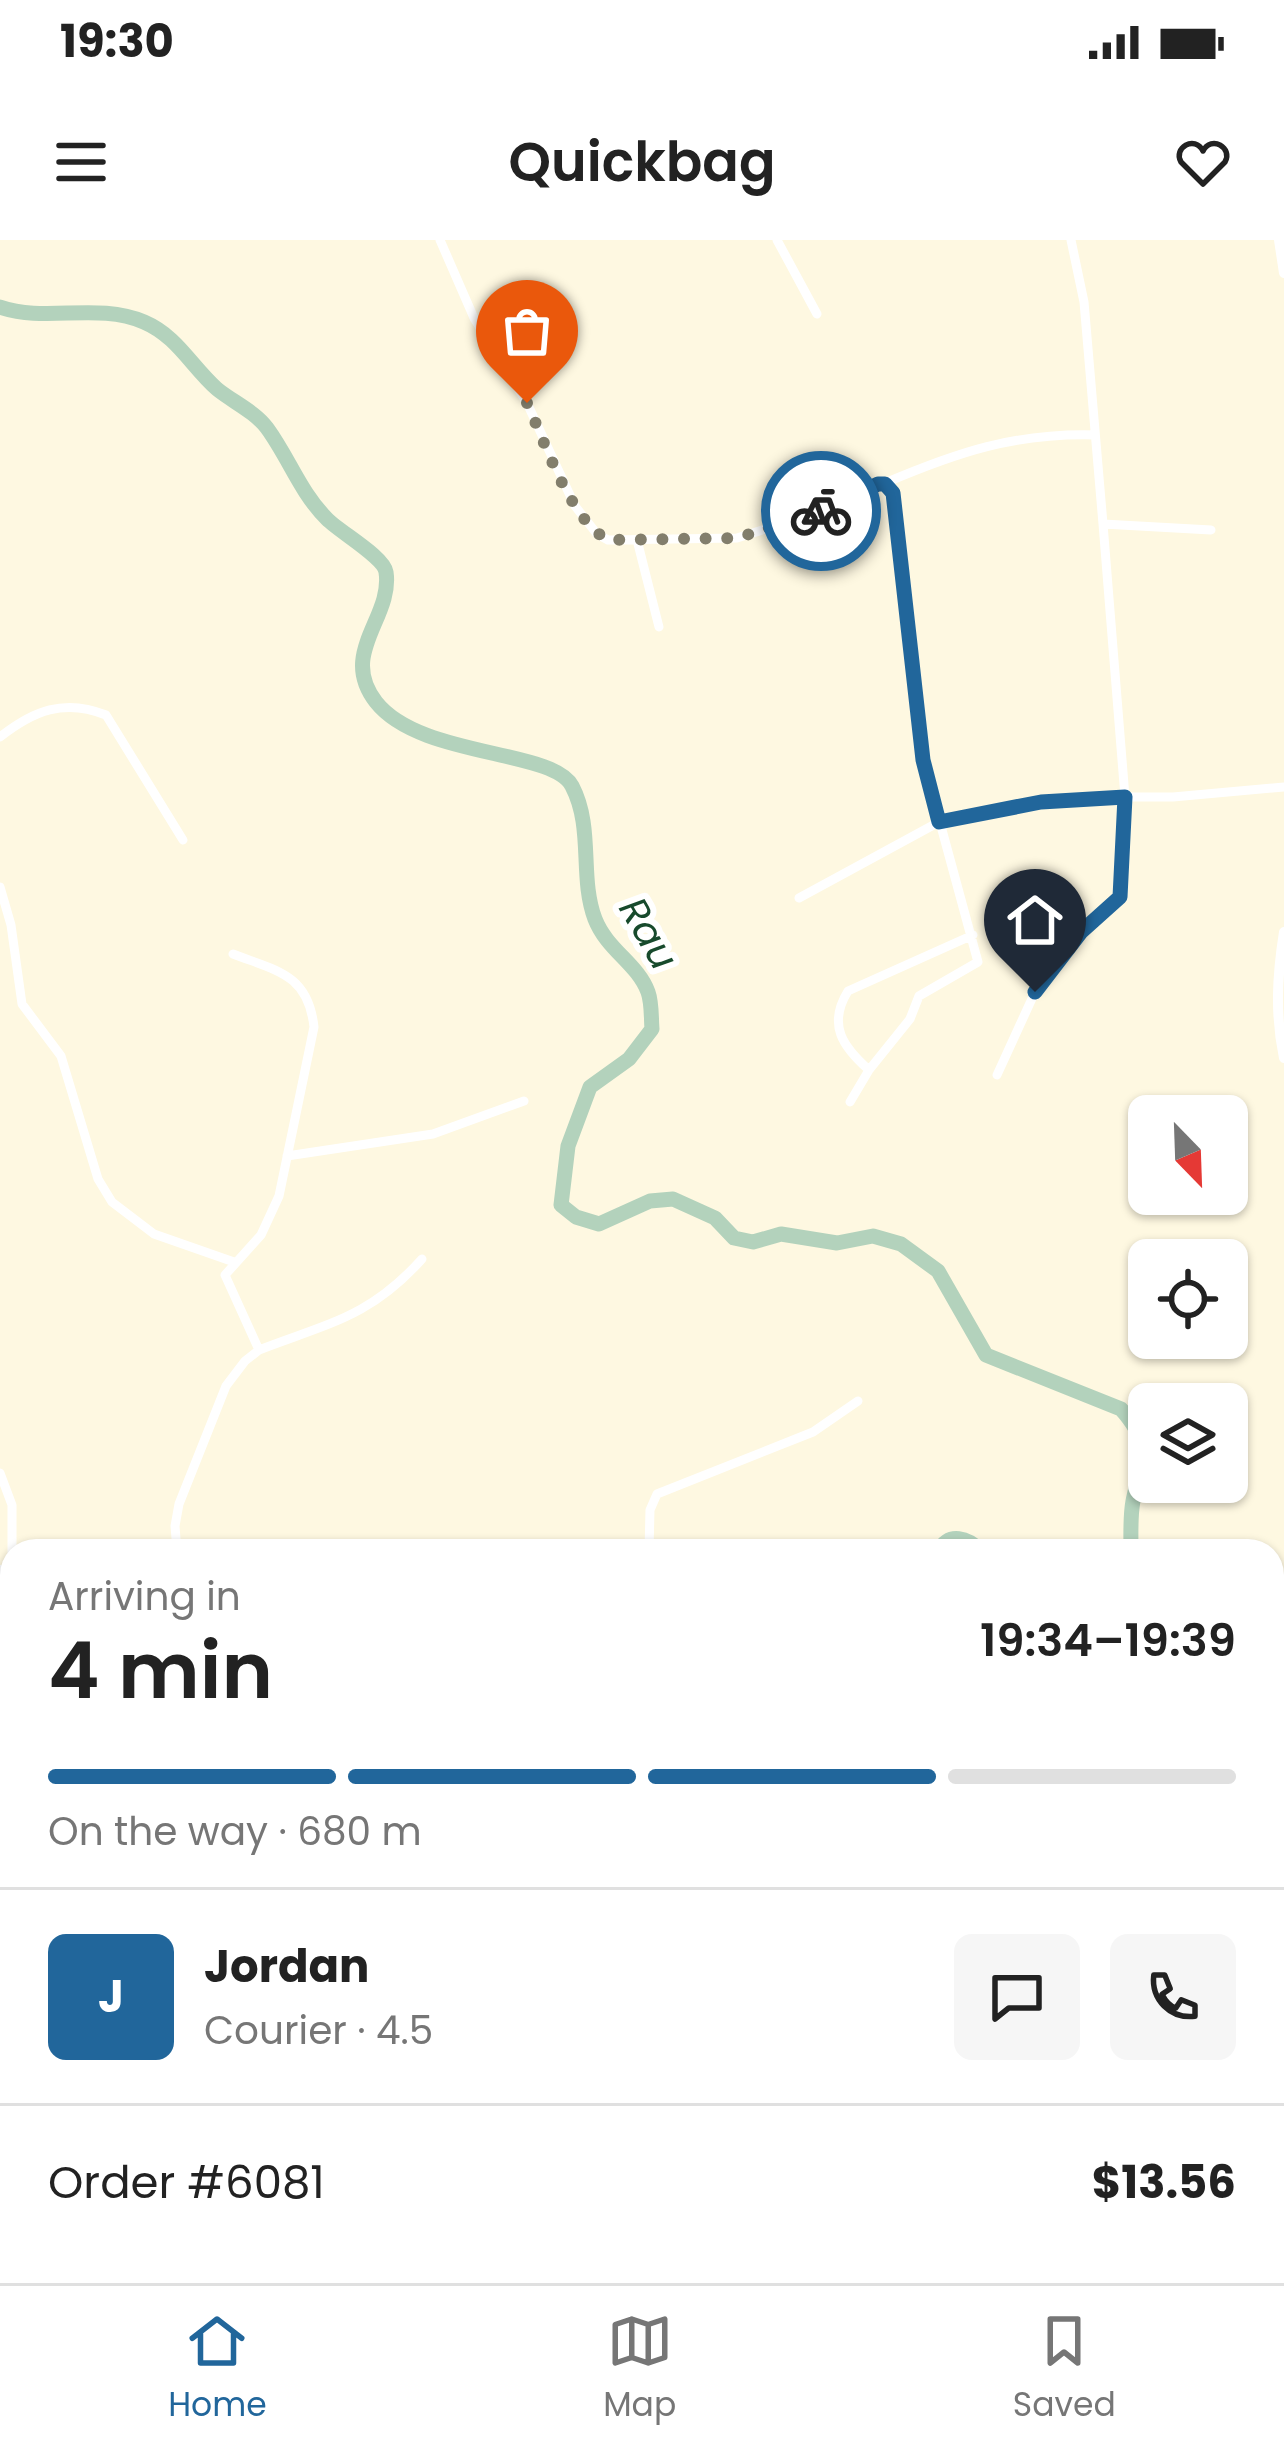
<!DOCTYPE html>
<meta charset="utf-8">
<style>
body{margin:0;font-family:Poppins,sans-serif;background:#f6f6f6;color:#222;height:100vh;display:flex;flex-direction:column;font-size:45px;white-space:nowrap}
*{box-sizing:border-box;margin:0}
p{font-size:39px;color:#767676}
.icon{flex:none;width:66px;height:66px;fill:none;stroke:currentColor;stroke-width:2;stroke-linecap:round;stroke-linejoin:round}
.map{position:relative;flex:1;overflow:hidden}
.details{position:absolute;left:0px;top:1299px;width:1284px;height:744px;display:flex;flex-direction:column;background:#fff;border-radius:36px 36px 0 0;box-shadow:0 3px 9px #0004}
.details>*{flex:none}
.needle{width:78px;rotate:157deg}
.tools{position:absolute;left:1128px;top:855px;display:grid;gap:24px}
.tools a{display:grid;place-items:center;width:120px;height:120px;border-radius:18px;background:#fff;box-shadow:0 3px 9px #0004;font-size:60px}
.pin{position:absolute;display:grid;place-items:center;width:102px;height:102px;color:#fff;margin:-123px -51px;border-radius:50% 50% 50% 0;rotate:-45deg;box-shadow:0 0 12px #0007}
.pin .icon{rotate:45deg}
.courier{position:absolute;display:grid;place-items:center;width:120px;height:120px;margin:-60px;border:9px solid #21669b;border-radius:50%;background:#fff;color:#222;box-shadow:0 3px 15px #0007}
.overview em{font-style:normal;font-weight:600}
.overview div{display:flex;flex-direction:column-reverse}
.overview{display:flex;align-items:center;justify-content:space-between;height:204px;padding:0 48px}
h1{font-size:78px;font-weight:600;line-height:90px}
.bar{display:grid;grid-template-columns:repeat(4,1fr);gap:18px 12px;align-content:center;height:144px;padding:0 48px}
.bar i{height:15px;border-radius:9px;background:#e0e0e0}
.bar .current{background:#21669b}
.bar p{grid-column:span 4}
.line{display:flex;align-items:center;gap:30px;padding:0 48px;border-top:3px solid #e0e0e0}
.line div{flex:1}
.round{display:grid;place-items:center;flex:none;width:126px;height:126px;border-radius:18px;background:#f6f6f6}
.status{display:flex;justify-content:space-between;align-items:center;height:84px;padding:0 60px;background:#fff;direction:ltr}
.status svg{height:33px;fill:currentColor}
header{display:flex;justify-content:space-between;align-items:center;height:156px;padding:0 48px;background:#fff;font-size:54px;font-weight:600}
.dock{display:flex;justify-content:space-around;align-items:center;height:168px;border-top:3px solid #e0e0e0;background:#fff;font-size:33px;color:#767676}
.dock a{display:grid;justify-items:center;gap:6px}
.dock .current{color:#21669b}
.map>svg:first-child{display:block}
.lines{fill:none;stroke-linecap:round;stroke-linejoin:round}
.river{stroke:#b3d2bc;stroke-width:15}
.minor{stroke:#fff;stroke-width:9}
.tertiary{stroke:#fff;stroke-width:10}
.done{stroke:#827e6c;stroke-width:12;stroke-dasharray:0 21.6}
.route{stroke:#21669b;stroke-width:15}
.labels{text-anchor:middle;stroke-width:12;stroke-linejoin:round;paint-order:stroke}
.water-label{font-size:39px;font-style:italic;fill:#174a2c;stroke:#fff}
</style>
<div class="status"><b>19:30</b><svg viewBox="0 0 49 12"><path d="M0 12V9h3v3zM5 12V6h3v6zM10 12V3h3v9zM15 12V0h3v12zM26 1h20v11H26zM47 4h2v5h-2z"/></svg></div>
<header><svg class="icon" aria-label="menu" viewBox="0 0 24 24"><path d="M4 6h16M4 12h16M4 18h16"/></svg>Quickbag<svg class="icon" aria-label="heart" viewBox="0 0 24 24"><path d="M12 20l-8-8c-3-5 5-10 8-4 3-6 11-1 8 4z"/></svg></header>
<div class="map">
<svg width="1284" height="2043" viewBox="0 0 1284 2043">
<rect width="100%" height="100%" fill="#fef8e1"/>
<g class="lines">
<path class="river" d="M0,67C46,83 97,62 144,82C177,96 191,126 217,149C233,162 254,171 267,188C289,218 300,252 327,279C341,293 384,317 386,332C393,378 338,413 376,462C420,518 553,509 572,546C594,588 579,637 595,679C607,710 638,724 648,752C652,763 651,777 652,789L629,819L590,847L568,906L561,965L576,977L599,984L650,961L673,959L715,978L734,998L753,1002L781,994L837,1003L873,996L901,1004L938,1031L986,1115L1121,1169C1153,1205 1142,1218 1133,1261C1130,1277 1131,1294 1131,1311
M939,1311C949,1291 968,1298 981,1311
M821,2031L823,2043"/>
<path class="minor" d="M440,0L474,78L527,163L575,266L597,294L608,300L737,298L810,275L878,244L885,243L893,253L923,520L978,722L919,756L910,779L869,830L850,862
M777,0L817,74
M885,243C958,212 1014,193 1095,195
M1103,284L1211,290
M637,300L659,387
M0,497C33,471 64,458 106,475L183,600
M0,647L11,685L22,764L61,816L98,939L112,962L154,994L234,1022
M799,658L939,582L973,573L1090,557H1173L1284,547
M233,714C277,731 308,734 314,787L279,956L261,995L225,1035L259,1110
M869,830C843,807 827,785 848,751L973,695
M997,835L1035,752L1081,692L1120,657L1123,633L1125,557L1103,284L1084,62L1071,0
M287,916L433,894L524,861
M0,1233L12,1265V1322
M177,1311L175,1286L179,1264L226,1146L245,1121L259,1110C329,1083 370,1077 422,1019
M649,1311L650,1270L657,1254L813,1192L858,1161
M0,1728L12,1756
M0,1837L12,1834
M1279,1872L1284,1871
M545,2043L548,2031"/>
<path class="tertiary" d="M1279,0L1284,33
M1284,692C1277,736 1275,775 1284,818
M0,1330H12
M159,2031L165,2043"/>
</g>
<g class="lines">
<path class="done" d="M527,163C545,202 570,280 608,300L737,298L821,271"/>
<path class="route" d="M821,271L878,244H885L893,253L923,520L939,582L1041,562L1125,557L1120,657L1081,692L1035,752"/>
</g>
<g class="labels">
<g class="water-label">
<text transform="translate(649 693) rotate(60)" y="14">Rau</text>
</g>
</g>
</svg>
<div class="tools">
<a><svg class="needle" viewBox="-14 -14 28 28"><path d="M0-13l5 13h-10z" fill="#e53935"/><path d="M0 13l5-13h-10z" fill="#767676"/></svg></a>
<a><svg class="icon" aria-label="locate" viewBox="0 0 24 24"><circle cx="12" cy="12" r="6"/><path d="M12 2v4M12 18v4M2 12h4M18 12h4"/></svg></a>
<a><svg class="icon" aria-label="layers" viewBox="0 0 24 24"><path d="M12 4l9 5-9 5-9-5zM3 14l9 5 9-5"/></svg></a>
</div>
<div class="pin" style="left:527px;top:163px;background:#ea580c"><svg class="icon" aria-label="bag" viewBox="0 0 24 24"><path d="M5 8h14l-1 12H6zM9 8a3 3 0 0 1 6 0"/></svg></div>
<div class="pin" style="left:1035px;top:752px;background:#1f2937"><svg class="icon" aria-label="home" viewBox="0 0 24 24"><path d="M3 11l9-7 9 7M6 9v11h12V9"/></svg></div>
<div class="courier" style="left:821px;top:271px"><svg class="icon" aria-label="bike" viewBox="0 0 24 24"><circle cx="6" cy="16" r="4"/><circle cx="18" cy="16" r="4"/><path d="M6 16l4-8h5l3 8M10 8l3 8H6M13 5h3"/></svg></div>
<section class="details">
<div class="overview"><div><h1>4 min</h1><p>Arriving in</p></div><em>19:34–19:39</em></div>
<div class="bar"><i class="current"></i><i class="current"></i><i class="current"></i><i></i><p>On the way · 680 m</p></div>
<div class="line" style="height:216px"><b class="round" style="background:#21669b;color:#fff">J</b><div><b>Jordan</b><p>Courier · 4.5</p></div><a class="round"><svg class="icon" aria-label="chat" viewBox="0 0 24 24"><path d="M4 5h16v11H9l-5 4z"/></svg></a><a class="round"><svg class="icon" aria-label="phone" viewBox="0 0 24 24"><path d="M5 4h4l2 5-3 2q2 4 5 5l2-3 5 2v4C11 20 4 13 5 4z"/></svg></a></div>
<div class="line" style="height:156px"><div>Order #6081</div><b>$13.56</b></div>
</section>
</div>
<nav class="dock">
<a class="current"><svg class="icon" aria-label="home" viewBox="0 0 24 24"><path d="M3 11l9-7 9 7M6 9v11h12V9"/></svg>Home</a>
<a><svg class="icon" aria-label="map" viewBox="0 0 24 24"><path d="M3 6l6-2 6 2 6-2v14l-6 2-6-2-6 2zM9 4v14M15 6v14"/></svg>Map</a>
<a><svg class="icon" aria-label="saved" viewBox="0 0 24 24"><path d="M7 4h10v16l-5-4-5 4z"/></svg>Saved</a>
</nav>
